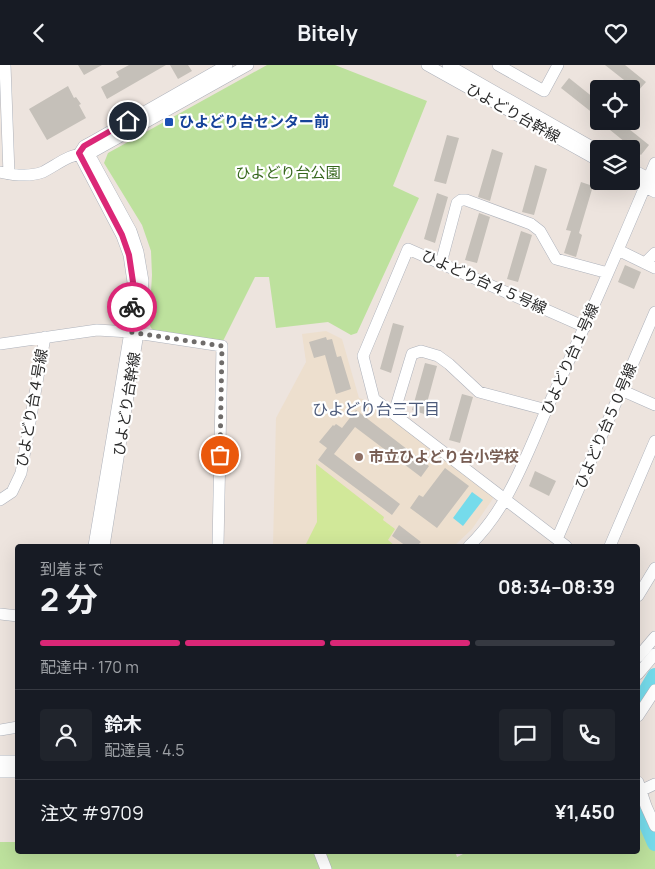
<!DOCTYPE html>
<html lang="ja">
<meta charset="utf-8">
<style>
body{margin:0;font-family:Manrope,"Noto Sans JP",sans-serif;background:#20242c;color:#f1f3f6;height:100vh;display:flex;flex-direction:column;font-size:19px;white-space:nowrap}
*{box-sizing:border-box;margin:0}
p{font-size:16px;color:#9ea1a6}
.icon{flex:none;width:28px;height:28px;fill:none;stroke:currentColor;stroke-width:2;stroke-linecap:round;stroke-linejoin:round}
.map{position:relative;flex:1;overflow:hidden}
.panel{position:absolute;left:15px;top:479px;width:625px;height:310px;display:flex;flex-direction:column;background:#171b24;border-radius:5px;box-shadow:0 5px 20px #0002}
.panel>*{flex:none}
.fabs{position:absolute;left:590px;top:15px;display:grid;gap:10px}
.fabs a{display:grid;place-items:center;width:50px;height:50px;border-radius:5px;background:#171b24;box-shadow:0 5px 20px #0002;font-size:25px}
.pin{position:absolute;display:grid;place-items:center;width:42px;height:42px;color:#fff;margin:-21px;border:2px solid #fff;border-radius:50%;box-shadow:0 1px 5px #0007}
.courier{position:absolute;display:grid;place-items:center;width:50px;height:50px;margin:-25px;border:4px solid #db2777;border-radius:50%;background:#fff;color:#222;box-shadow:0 1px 6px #0007}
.headline em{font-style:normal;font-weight:700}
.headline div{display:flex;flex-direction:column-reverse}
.headline{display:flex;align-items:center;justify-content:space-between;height:85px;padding:0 25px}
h1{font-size:32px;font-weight:700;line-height:38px}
.bar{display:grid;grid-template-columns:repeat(4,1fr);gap:8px 5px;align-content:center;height:60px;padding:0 25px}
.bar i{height:6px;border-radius:4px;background:#363941}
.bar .current{background:#db2777}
.bar p{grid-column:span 4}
.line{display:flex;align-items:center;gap:12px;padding:0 25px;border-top:1px solid #363941}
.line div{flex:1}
.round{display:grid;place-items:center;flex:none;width:52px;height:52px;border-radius:5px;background:#20242c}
header{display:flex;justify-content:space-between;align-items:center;height:65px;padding:0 25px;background:#171b24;font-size:22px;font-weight:700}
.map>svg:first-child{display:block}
.education{fill:#eddfce}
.green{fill:#bde19d}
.pitch{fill:#d1e899}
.water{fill:#75dbeb}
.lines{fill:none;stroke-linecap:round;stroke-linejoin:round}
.river{stroke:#75dbeb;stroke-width:16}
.building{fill:#c5c0b9}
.minor-casing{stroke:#aeb2bb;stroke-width:12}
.minor{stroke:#fff;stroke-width:11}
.done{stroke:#6f6c6a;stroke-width:5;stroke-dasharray:0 9}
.route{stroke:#db2777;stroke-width:6}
.transit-dot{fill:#1a4fb4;stroke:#fff;stroke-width:2}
.education-dot{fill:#8d6e63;stroke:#fff;stroke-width:2}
.labels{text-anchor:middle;stroke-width:4.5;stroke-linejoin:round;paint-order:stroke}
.street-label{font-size:15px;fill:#2b2b2b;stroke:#fff}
.transit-label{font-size:15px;font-weight:bold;fill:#164399;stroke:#fff;text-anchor:start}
.park-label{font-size:15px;fill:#36671d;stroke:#fff}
.education-label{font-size:15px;font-weight:bold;fill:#785e54;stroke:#fff;text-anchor:start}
.neighbourhood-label{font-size:16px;fill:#4d5b7b;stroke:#fff}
</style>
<header><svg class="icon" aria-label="back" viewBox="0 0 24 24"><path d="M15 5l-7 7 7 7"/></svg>Bitely<svg class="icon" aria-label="heart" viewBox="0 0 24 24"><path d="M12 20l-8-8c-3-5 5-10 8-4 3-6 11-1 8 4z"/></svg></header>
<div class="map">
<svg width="655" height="804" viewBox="0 0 655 804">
<rect width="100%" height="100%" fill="#ede4de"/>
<path class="education" d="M326,266L342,274L359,333L372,337L494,432L472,464L454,481H273L276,353L306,297L302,269Z"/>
<path class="green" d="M267,0H335L427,36L393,121L419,133L357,268L351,270L328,257L276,263L269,212H255L223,276L153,266L149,259L152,210L151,186L142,160L104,98L108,88Z
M638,760L655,785V804H0V777H17L18,786H455L457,792L469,786H638Z"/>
<path class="pitch" d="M316,399L384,452L383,455L395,464L388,475L395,481H305L317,457Z"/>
<path class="water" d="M472,427L483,435L463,461L453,453Z"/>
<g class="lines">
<path class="river" d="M638,640L655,611
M638,739L655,778"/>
</g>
<path class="building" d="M78,0H102L84,10Z
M129,0H166L107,34L101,22L119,12L116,7Z
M170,0H188L192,6L178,14Z
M605,0H625L646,17L638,26Z
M569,13L599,37V53L561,23Z
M68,21L74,33L76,32L81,39L79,40L86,53L47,75L29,44Z
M599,56H619L649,80L641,90Z
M447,70L459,73L446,119L434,116Z
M492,84L503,88L490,136L478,132Z
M535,100L547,104L534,150L522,147Z
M581,117L593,121L579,168L582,170L576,192L564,188L571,166L566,165Z
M437,128L448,132L435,178L424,174Z
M479,148L490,152L477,198L465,195Z
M521,166L532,170L518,217L507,214Z
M625,200L641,207L634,224L618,217Z
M393,258L404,261L391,308L380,304Z
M326,272L327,275L332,274L337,292L341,291L351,324L336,329L325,290L314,293L309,277Z
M425,298L437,301L424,349L412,345Z
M462,329L473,332L460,378L449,375Z
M356,345L429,401L421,412L355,362L334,389L400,439L392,450L318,395L327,383L319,377L333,360L334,361L336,359L342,363Z
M445,403L469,421L437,463L410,443L419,430L423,432Z
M535,406L556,416L549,431L529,421Z
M399,460L421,477L417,481H406L392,471Z"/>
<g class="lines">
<defs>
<path id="minor" d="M5,0L9,109
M427,0L599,96
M448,0L599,86
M498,0L544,26L558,0
M631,104L654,116
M0,107C13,110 30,112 43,107C57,100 70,88 86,89
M631,115L655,127
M618,185L655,203
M441,198L457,138L461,135H466L531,159L540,166L556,194L608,208
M645,198L655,188
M0,279L97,265L130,267L222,281L218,481
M621,325L655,340
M394,348L412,289L421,286L438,291L449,299L479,327L547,345
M0,435L12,427L21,408L45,272
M557,474L655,247
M94,481L130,267L133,217L129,190L122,171L79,89L84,81L95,75L227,0
M104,481L138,268L143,216L138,187L131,166L89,89L248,0
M469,481C509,443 527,388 549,339C586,260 621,179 655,98
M566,481L374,334L363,291L408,184L585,262
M610,481L655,376
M638,531L655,503
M0,549L18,551
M638,592L655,572
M638,609L655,589
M638,651L655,625
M0,665L18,662
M0,696H18
M0,707H18
M638,717L646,741L655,761
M638,727L655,719
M319,786L326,804"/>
</defs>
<use href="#minor" class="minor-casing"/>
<use href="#minor" class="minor"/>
</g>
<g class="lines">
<path class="done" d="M132,242L130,267L222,281L220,390"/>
<path class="route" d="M128,56L84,81L79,88L122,170L129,190L133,217L132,242"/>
</g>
<rect class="transit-dot" x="164" y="52" width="10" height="10" rx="2.5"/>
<circle class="education-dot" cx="359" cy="392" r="5"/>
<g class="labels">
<g class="street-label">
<text transform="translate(513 48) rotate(29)" y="5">ひよどり台幹線</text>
<text transform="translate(484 217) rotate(24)" y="5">ひよどり台４５号線</text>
<text transform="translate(570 294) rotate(-66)" y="5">ひよどり台１号線</text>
<text transform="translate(127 339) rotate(-81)" y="5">ひよどり台幹線</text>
<text transform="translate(32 343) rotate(-80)" y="5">ひよどり台４号線</text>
<text transform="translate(606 361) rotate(-67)" y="5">ひよどり台５０号線</text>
</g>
<g class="transit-label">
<text x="179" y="62">ひよどり台センター前</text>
</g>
<g class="park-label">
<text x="288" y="113">ひよどり台公園</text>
</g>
<g class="education-label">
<text x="369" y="397">市立ひよどり台小学校</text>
</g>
<g class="neighbourhood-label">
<text x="376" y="350">ひよどり台三丁目</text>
</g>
</g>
</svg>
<div class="fabs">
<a><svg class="icon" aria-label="locate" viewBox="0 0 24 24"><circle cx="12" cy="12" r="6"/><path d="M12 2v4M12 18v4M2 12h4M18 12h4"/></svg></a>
<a><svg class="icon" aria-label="layers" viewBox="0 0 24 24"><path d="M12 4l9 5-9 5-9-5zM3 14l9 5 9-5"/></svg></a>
</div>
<div class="pin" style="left:220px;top:390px;background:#ea580c"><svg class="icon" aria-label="bag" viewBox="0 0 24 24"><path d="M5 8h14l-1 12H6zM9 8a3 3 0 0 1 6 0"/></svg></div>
<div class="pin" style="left:128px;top:56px;background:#1f2937"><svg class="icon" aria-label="home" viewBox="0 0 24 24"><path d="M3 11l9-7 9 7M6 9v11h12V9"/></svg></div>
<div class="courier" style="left:132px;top:242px"><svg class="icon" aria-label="bike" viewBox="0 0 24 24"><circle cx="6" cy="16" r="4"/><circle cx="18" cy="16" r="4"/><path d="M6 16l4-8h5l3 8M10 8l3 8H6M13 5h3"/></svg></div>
<section class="panel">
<div class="headline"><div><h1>2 分</h1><p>到着まで</p></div><em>08:34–08:39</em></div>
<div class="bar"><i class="current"></i><i class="current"></i><i class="current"></i><i></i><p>配達中 · 170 m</p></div>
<div class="line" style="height:90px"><a class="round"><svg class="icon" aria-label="person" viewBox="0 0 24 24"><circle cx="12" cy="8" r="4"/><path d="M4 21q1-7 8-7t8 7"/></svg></a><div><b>鈴木</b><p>配達員 · 4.5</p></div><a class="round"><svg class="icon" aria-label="chat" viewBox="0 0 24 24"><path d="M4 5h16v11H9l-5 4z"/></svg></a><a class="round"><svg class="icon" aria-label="phone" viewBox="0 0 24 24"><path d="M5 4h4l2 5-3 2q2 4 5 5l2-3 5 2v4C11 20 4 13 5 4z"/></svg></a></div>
<div class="line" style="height:65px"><div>注文 #9709</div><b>¥1,450</b></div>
</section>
</div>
